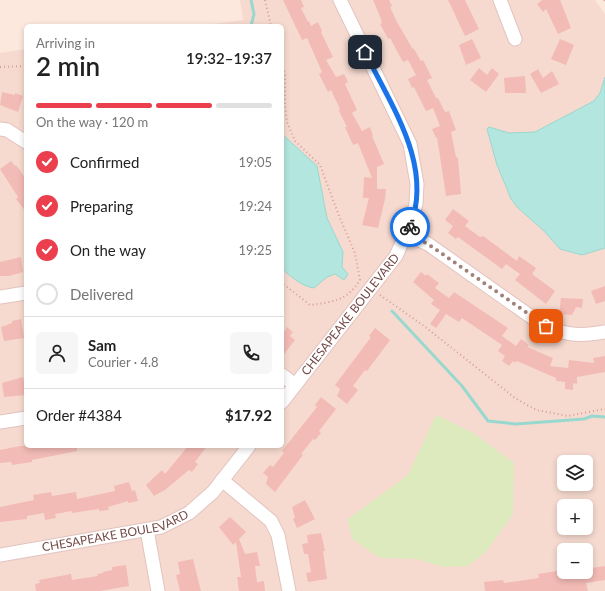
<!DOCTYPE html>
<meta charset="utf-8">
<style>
body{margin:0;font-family:Lato,sans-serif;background:#f6f6f6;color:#222;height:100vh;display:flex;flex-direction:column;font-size:15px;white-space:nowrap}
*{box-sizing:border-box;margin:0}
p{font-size:13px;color:#767676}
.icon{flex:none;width:22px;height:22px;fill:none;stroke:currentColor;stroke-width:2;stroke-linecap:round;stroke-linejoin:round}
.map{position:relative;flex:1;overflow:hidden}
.side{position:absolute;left:24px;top:24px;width:260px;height:424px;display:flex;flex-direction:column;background:#fff;border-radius:6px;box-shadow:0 2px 6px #0003}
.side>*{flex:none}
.tools{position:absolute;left:557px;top:455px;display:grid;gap:8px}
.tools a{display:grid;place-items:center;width:36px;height:36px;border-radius:6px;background:#fff;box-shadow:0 2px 6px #0003;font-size:20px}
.pin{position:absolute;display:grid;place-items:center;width:34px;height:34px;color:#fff;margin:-17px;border-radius:8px;box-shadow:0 2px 6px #0006}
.courier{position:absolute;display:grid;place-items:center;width:40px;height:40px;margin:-20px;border:3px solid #1a73e8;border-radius:50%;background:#fff;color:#222;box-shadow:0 1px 5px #0007}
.overview em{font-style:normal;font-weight:600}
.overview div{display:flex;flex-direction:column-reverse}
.overview{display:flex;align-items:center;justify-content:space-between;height:68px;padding:0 12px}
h1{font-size:26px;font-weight:600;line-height:30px}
.bar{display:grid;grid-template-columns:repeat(4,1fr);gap:6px 4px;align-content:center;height:48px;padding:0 12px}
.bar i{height:5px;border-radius:3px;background:#e0e0e0}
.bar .current{background:#eb3f4d}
.bar p{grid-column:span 4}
.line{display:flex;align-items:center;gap:10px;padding:0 12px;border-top:1px solid #e0e0e0}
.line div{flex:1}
.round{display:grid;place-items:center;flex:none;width:42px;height:42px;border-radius:6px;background:#f6f6f6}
ol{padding:0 12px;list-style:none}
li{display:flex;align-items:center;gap:12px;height:44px}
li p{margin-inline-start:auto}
li .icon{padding:4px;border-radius:50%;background:#eb3f4d;color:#fff;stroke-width:4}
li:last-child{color:#767676}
li i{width:22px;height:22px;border:2px solid #e0e0e0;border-radius:50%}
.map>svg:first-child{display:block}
.residential{fill:#f6dad0;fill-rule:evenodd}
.green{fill:#ddeabd}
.water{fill:#b3e6de;stroke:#99d8cf}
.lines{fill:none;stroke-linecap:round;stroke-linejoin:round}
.stream{stroke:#99d8cf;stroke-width:3}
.building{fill:#f3bbb5}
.minor-casing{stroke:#e2c3be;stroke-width:15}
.path{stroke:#d79e99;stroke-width:2;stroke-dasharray:1 3;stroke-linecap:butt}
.minor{stroke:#fff;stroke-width:13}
.done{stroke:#a3817b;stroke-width:4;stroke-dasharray:0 7.2}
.route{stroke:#1a73e8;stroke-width:5}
.labels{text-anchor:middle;stroke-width:3.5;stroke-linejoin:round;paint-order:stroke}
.street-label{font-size:12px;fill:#734946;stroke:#ffede5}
</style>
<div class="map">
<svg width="605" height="591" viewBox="0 0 605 591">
<rect width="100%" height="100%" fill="#fde8de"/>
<path class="residential" d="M240,0H595L605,14V591H0V53L26,49V446H282V26H197L243,20ZM564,462H586V484H564ZM564,506H586V528H564ZM564,550H586V572H564Z"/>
<path class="green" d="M436,415L472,432L514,463L513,514L486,552L468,566L443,567L417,559L380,558L352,539L348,519L408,475Z"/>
<path class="water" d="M605,77V248L582,255L560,249L543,230L518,208L511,199L507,189L497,165L487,129L489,127L509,133L535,132L594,101L600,93Z
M282,134L317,166L327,218L343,252L342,267L348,274L344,280L335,274L327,277L314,288C301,286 292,277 282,269Z"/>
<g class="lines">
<path class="stream" d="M251,0L254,14L251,26
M392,311L462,386L488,421L516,424L584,419L592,416L605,417"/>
</g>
<path class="building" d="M283,0H301L304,7L301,8L308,22L309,21L311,26L318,22L322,31L321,32L333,57L326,60L336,77L344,74L348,82L345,84L357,110L352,113L362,131L370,127L373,136H372L384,164L377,167V189H386L385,199L378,228L362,225L369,198H363L364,177L372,178L358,143L353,145L345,127H347L339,111L340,109L331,90L328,92L319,74L322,72L307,38L302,40Z
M373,0H389L392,6L390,7L397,22L412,48L414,49L421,61L423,60L432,78L427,80L436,98H438L445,112L449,111L456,130L451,132L456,157L458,158L461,194L446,196L437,137L436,138L432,129L440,126L433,108L426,111L414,87L412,88L408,79L416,75L408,60L403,62L390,38L388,39L380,24L382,23L381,19Z
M448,0H465L479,29L465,36Z
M542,0H560L571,28L558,34L546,9L543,12L537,4Z
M472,39L481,58L466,65L459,45Z
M560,39L574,45L566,65L551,59Z
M479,68L487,75L492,68L499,74L486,92L470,80Z
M538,69L543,78L552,71L559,84L541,93L530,74Z
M525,76L526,93H505L504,78Z
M2,92L15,95V93L23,96L18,112L0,105Z
M11,161L15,166L16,165L26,179V212L16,199L18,197L0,169Z
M453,209L469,221L465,226L480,237L483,236L517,261L519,256L536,268L532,274L555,291L546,304L515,280L520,274L506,264L502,269L458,237L456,239L448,233L453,226L445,220Z
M21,257L23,272L9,276H0V262Z
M421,272L426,276L427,274L439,283L435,288L449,298L454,292L508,328L502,336L516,346L521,339L529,345L527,347L553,358L550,366L568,368L569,360L594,363L593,358L605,356V372L577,377V384L573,383V390L565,389V382L556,381V378L517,361L515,363L513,361L509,366L502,361L505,356L498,351L502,345L462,318L459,322L446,314L436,328L430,324L440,310L431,304L434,300L413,282Z
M605,286V301L596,304L591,291Z
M561,298L583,299L582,308L576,307L572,315L559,314Z
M21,319L24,338L4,341L1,327L12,323V321Z
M287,327L293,332L290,336L295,340L282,357V330L284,332Z
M375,328L390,340L367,371L365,370L353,386L358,390L347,404L337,396L340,389L335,385L371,337L369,336Z
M23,377L26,395L4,397L2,383Z
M321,397L336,409L319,431L321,433L315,440L313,439L301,454L303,455L275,492L266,484L268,477L263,473L270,465L273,467L284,453L282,451L317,407L315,405Z
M20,446H77V451L32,460V462L12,465L11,462L0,463V450Z
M188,446H207L195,462L198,464L192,472L189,470L165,490L154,496L146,485L162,470L165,474Z
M129,482L132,491L135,490L138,501L128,503V501L108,507L109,510L99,511V509L72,513V511L55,514L56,518L45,520L44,513L27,516V519L0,522V507L34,500L33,495L51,492L52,496L76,492L77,499L115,491L114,486Z
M305,500L315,519L297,528L293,519L295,518L292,507Z
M230,517L246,532L239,539L245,554L257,552L260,566H255L257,582L264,581L265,591H239L237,577H241L236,542L233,545L219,527Z
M321,533L325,551H323L327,579L308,582L306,573L311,572L308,554H304L302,544L308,543L307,535Z
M193,559L201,591H180L176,575L180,574L178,562Z
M126,565L129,586L100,591H36L35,584L40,583L39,580L71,574L72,580L98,576L97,574L103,573V572L112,570V567Z
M605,566V580L586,583L588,591H485L484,582L503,580L504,583L539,578L538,574L557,571V576L573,572H593L592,568Z"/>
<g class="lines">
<defs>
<g id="minor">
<path d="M500,0L515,39"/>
<path d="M0,129L7,130L26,142"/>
<path d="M406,234L428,244L537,321C561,335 577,337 605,332"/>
<path d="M0,297L26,293"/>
<path d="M282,375L295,385"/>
<path id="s1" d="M282,402L396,256L410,225L416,204L417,184L410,144L340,0"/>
<path d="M0,422L26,418"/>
<path d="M222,480L271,521L278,535L289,591"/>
<path d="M147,530L158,591"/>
<path id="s2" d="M0,555L161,527L189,513L213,492L249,446"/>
</g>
</defs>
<use href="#minor" class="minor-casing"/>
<path class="path" d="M265,0L271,26
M604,0L605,1
M282,63L285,75V105L287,122L295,141L320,165L339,216L355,253L360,280C347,301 333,302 310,305L282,283
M0,67L26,66
M380,295L424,326L515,398L536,410L568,416L605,409"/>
<use href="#minor" class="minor"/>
</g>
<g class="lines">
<path class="done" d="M410,227L406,234L428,244L546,326"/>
<path class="route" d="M365,52C391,106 434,165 410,227"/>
</g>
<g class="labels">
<g class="street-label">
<text dy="4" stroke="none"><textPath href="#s1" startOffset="111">CHESAPEAKE BOULEVARD</textPath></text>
<text dy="4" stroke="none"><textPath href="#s2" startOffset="118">CHESAPEAKE BOULEVARD</textPath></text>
</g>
</g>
</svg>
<div class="tools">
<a><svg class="icon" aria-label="layers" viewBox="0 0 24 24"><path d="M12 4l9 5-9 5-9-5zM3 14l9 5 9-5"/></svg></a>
<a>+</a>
<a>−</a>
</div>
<div class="pin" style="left:546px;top:326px;background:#ea580c"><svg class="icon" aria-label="bag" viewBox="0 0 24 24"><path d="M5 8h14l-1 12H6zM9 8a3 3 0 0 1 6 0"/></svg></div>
<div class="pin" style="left:365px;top:52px;background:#1f2937"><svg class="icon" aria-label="home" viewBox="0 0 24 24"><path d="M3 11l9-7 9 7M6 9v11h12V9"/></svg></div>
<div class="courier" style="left:410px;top:227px"><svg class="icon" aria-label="bike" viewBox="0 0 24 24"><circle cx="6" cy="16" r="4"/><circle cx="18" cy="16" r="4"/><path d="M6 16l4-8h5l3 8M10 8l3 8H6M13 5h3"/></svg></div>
<section class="side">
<div class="overview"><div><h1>2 min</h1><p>Arriving in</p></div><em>19:32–19:37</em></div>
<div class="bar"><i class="current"></i><i class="current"></i><i class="current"></i><i></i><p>On the way · 120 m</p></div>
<ol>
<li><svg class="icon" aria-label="check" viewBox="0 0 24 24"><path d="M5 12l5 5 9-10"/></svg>Confirmed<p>19:05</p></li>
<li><svg class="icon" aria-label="check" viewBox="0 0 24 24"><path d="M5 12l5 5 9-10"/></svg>Preparing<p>19:24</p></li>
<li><svg class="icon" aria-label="check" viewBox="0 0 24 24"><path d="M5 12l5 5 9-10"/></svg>On the way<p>19:25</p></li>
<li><i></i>Delivered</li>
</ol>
<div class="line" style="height:72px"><a class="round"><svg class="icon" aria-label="person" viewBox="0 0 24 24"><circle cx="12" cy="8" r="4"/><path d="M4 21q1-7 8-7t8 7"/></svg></a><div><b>Sam</b><p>Courier · 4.8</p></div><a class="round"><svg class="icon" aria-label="phone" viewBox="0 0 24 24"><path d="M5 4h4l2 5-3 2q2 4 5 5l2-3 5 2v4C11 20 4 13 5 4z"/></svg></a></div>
<div class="line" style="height:52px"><div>Order #4384</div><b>$17.92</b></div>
</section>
</div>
